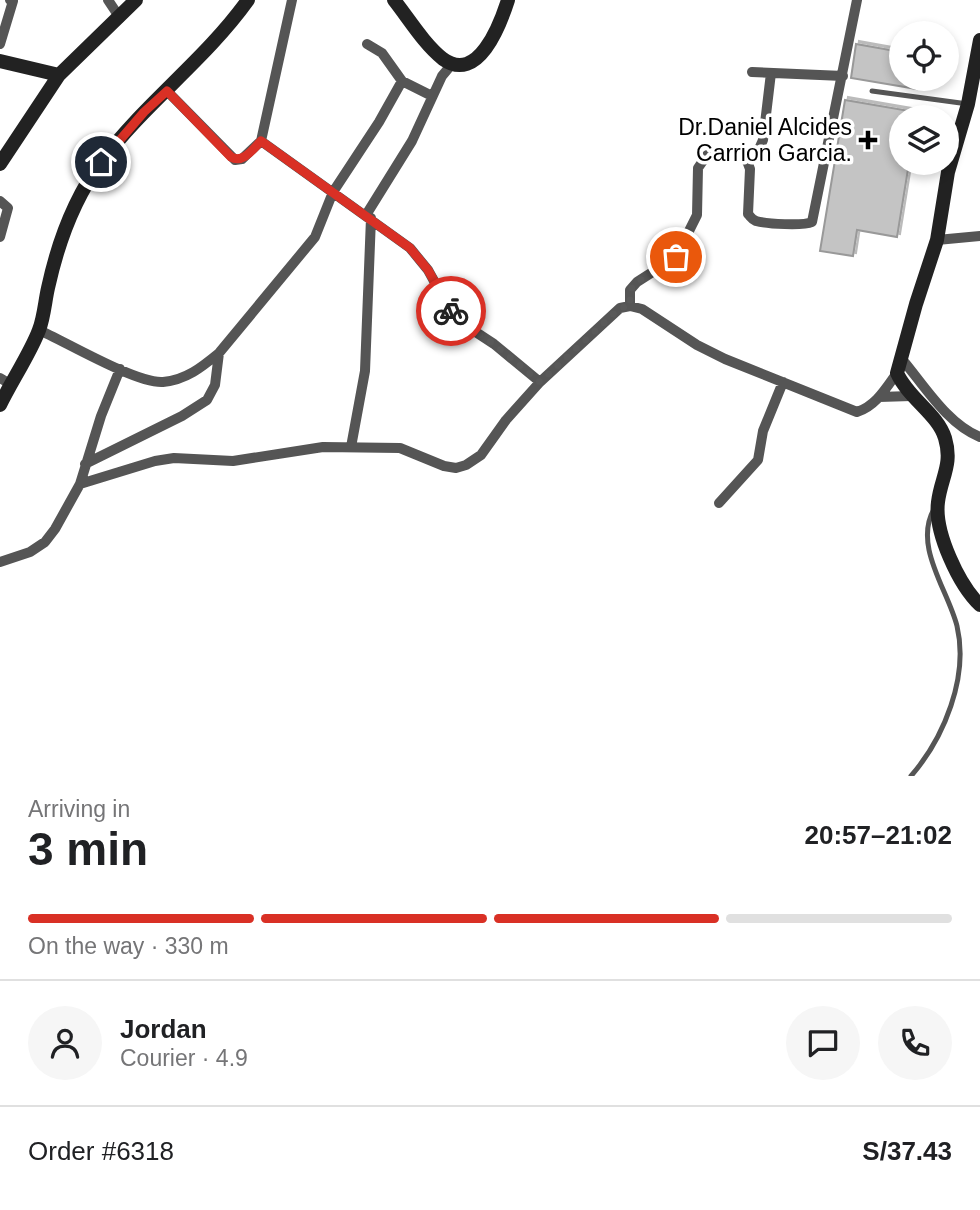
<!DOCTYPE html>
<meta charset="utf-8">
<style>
body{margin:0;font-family:Helvetica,sans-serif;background:#f6f6f6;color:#202124;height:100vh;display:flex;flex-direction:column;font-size:26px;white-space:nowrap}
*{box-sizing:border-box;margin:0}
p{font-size:23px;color:#757577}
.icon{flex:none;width:38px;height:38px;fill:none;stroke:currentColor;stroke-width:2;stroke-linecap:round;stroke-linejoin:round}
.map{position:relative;height:776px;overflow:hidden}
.side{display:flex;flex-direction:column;background:#fff;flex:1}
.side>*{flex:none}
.buttons{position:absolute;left:889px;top:21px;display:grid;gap:14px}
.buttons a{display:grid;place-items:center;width:70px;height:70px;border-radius:50%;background:#fff;box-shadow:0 4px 10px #0003;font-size:35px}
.pin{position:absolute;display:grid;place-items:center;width:60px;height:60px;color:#fff;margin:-30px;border:4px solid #fff;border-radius:50%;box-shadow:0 2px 7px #0007}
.courier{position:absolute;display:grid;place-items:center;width:70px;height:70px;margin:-35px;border:5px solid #d93025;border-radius:50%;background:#fff;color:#222;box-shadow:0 2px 9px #0007}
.summary em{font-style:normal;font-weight:800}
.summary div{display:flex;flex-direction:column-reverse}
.summary{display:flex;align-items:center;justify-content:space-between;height:119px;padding:0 28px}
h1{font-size:46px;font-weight:800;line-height:52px}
.bar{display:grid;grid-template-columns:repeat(4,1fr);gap:10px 7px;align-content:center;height:84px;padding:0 28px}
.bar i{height:9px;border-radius:5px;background:#e0e0e0}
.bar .current{background:#d93025}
.bar p{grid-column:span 4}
.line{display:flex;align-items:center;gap:18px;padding:0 28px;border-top:2px solid #e0e0e0}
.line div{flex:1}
.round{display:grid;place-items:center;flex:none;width:74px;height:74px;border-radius:37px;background:#f6f6f6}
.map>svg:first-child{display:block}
.building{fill:#c4c4c4;stroke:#999;stroke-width:2;filter:url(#shadow)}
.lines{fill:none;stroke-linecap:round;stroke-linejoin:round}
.lane{stroke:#555;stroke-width:5}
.street{stroke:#555;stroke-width:10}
.secondary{stroke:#222;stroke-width:14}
.done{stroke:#595959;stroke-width:7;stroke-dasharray:0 12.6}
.route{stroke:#d93025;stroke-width:9}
.poi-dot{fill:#000;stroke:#fff;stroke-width:2.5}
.labels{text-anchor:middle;stroke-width:7;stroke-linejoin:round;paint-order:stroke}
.poi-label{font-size:23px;fill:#000;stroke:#fff;text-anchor:end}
</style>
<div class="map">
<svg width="980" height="776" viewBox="0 0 980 776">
<defs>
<filter id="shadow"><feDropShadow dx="3" dy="-3" stdDeviation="0" flood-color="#0004"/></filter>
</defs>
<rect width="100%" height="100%" fill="#fff"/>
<path class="building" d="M856,44L901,52V79H919L917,89L851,78Z
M845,100L921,113V117H901V163H909L897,237L857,230L853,256L820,251Z"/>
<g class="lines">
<path class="lane" d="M872,91L968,104
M911,776C944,738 969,677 957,626C948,590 913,546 934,509"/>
<path class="street" d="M108,0L120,18
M292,0L261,141L410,248L428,270L450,310L462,323L494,344L540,382
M0,44L13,1L10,0
M367,44L382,53L402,81L432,96
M752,72L843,76
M167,91L235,160L242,159L261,141
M747,161L759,149L763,140L771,73
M0,201L8,208L0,237
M366,215L412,141L442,76L452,64
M937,240L980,236
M630,306V290L637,282L676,257L697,215L698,168L707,155C719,152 737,155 747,161L750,169L748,214C751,217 751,219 756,221C767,224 803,226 812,222L857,0
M39,330C66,342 137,384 163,382C186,380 202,367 219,353L315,237L333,192L379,122L402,81
M901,358C924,385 947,424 980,437
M0,378L10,384
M879,397L911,396
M351,447L365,371L371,218
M85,464L182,416L207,400L215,385L219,353
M80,484L155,461L174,458L233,461L323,447L400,448L444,466L456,468L466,465L481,455L506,420L540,382L620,308L630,306L642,309L697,345L725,359L857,412C876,406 886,388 897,373
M719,503L758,460L763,431L783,382
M0,562L30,552L45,542L55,529L80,484L101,416L120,369"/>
<path class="secondary" d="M394,0C409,19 424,44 443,59C478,84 500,25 508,0
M980,40L968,104L948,172L937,240L916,304L897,373C908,398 938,414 945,438C953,465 941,477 938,502C934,532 959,585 980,605
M0,61L59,75
M0,164L59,75L136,0
M0,405C11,382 31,352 39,330C44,317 45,301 48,288C58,242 73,200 101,162C145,103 205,60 248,0"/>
</g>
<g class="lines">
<path class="done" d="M451,311L462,323L494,344L540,382L620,308L630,306V290L637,282L676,257"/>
<path class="route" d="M101,162L144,112L167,91L231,157C243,164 253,149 261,141L410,248L428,270L451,311"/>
</g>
<path class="poi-dot" d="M864.5 129.5h7v7h7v7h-7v7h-7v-7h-7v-7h7z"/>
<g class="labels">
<g class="poi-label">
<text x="852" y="135">Dr.Daniel Alcides<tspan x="852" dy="26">Carrion Garcia.</tspan></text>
</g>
</g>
</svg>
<div class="buttons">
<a><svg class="icon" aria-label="locate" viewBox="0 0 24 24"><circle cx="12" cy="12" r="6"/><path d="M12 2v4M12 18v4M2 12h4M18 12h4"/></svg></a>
<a><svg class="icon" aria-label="layers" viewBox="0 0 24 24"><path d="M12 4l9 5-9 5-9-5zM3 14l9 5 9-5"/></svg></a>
</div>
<div class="pin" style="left:676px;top:257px;background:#ea580c"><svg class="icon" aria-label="bag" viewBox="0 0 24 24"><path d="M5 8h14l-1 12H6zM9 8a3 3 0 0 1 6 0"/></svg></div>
<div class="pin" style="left:101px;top:162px;background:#1f2937"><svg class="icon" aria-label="home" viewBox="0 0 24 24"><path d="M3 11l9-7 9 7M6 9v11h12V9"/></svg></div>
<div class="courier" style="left:451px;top:311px"><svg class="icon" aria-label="bike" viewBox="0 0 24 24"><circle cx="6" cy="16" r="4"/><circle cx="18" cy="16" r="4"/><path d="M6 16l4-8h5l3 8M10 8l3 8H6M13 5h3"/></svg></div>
</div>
<section class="side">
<div class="summary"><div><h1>3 min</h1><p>Arriving in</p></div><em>20:57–21:02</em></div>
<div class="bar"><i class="current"></i><i class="current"></i><i class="current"></i><i></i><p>On the way · 330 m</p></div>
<div class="line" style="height:126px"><a class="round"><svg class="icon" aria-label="person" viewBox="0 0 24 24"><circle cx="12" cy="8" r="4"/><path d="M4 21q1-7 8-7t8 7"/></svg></a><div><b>Jordan</b><p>Courier · 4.9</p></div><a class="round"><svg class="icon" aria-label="chat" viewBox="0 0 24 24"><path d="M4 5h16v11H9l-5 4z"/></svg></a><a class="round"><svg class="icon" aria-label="phone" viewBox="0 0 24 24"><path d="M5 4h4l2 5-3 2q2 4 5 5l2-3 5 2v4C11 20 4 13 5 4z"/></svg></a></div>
<div class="line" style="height:91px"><div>Order #6318</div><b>S/37.43</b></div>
</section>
